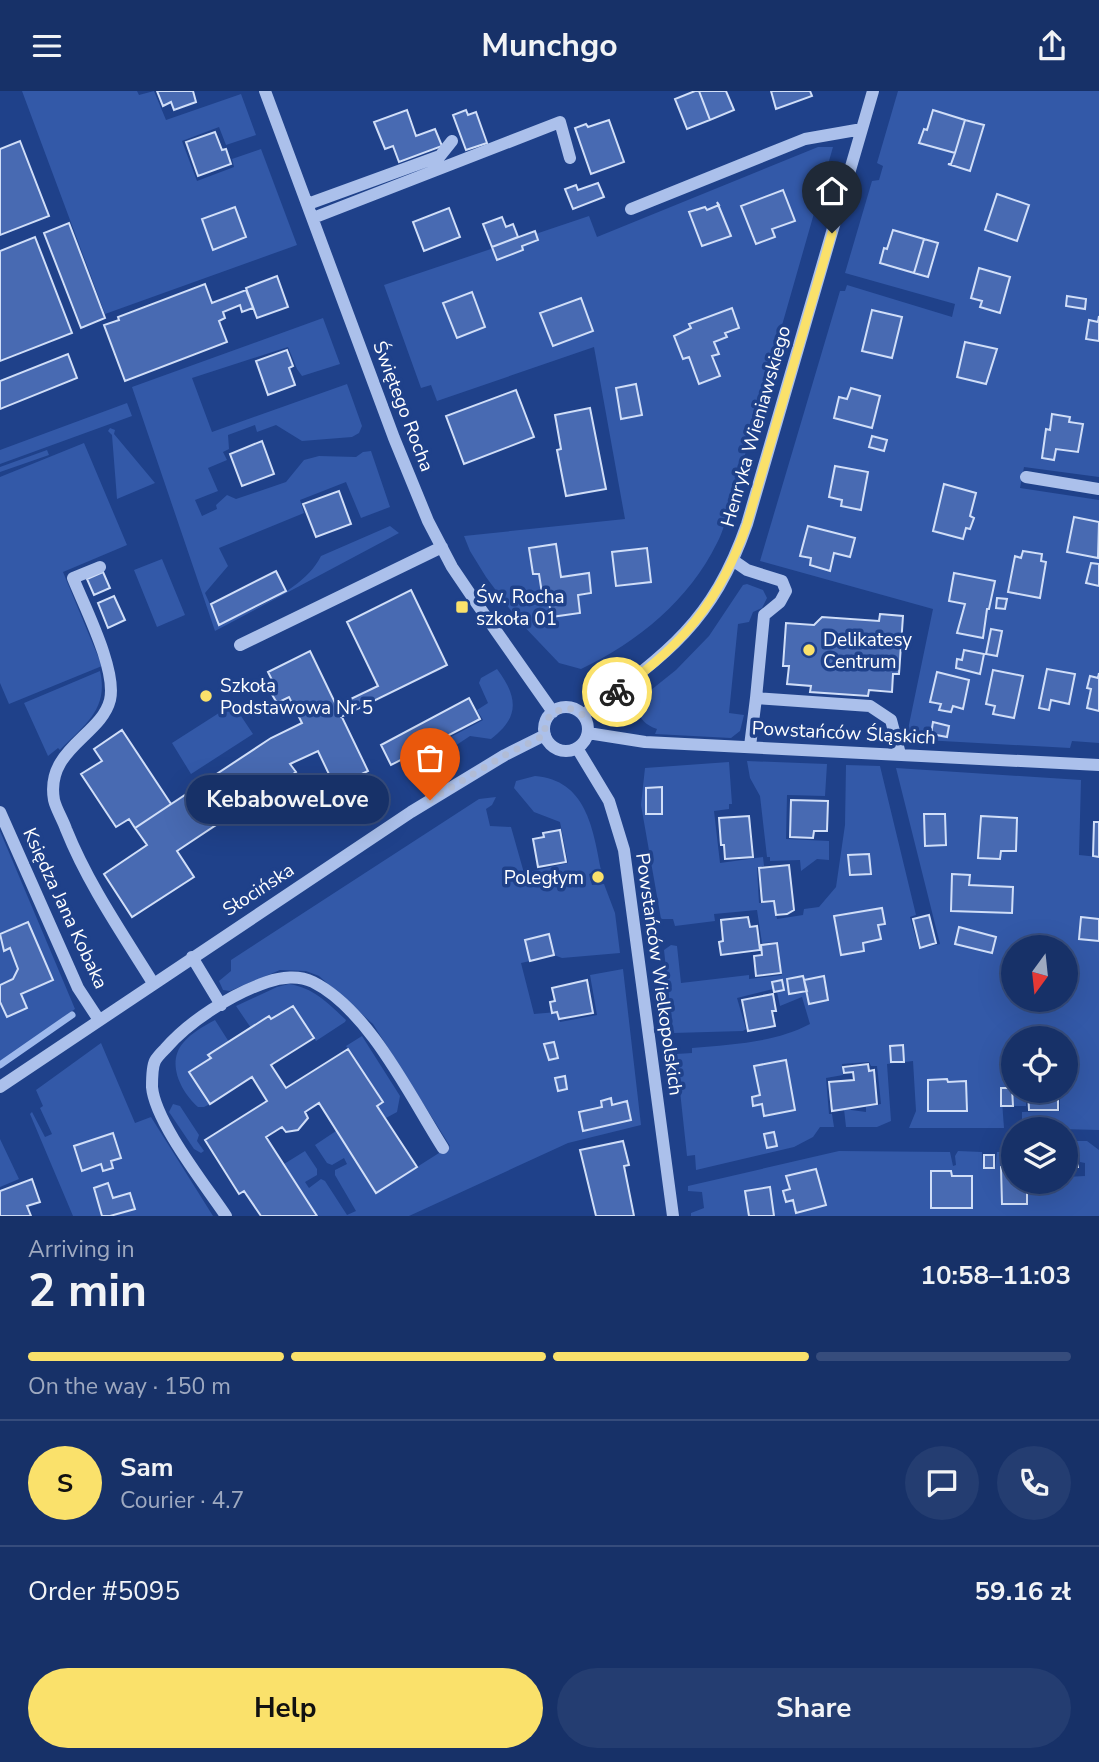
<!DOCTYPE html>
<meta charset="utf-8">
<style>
body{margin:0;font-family:"Nunito Sans",sans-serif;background:#243d71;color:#f1f3f6;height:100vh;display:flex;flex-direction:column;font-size:26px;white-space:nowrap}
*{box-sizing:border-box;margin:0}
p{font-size:23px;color:#9ea9c0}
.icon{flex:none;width:38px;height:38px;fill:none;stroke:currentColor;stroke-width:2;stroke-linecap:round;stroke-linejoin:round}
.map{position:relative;height:1125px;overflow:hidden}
.details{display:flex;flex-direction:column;background:#173168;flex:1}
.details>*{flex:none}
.needle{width:46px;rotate:195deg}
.tools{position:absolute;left:1001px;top:844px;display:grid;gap:14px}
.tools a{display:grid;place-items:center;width:77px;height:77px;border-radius:50%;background:#173168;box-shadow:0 7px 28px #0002,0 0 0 2px #364c7c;font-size:35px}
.pin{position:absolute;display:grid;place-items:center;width:60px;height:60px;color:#fff;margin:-72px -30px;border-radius:50% 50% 50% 0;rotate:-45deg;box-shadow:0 0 7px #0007}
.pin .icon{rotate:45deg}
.courier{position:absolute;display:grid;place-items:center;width:70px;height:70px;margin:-35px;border:5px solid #fae16b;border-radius:50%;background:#fff;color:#222;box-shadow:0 2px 9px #0007}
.bubble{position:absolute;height:49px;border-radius:24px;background:#173168;box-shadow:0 7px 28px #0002,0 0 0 2px #364c7c;font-size:23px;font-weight:700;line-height:49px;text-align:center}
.summary em{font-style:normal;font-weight:700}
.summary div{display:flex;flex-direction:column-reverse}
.summary{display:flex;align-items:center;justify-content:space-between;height:119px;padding:0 28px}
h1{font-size:46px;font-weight:700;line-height:52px}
.bar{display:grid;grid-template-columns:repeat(4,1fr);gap:10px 7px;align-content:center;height:84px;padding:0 28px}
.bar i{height:9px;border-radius:5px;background:#364c7c}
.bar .active{background:#fae16b}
.bar p{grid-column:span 4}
.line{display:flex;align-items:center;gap:18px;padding:0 28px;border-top:2px solid #364c7c}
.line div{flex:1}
.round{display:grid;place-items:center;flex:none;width:74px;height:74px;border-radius:37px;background:#243d71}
.primary-button{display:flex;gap:14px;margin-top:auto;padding:14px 28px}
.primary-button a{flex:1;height:80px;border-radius:42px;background:#fae16b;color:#111;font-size:28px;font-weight:700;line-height:80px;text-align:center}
.primary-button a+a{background:#243d71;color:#f1f3f6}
header{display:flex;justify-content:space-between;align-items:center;height:91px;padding:0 28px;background:#173168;font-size:32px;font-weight:700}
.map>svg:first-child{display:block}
.green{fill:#3359a8;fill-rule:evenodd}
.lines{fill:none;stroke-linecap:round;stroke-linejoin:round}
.stream{stroke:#9fbaed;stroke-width:7}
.building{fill:#486ab2;stroke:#d0def8;stroke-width:2}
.minor{stroke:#abc0eb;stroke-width:12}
.done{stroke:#b1bcd6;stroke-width:7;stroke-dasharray:0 12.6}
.route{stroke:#fae16b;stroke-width:9}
.poi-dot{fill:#fae16b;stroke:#1f418a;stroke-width:2.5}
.labels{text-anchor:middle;stroke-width:7;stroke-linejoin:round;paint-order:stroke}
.street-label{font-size:19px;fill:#fff;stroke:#1f418a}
.poi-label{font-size:19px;fill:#fff;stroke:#1f418a;text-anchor:start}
</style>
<header><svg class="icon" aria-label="menu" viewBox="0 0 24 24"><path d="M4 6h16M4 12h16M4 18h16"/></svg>Munchgo<svg class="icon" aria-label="share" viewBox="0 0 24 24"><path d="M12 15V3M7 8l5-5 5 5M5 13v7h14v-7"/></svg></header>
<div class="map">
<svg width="1099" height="1125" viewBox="0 0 1099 1125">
<rect width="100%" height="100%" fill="#1f418a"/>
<path class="green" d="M22,0H137L139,4L154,0L166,29L241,3L256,44L226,54L219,36L182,50L197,90L234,76L232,68L261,58L297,154L105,223Z
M898,0H1099V386L1024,376L1020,397L1099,409V652L1072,650L1070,657L906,648L933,518L760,470L840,200H845L847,194L952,226L955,213L845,182L872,90L879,89L883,75L877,72Z
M818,56H833L730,416C726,428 723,441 717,452C689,509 638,551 581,578L559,572L518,529L486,486L470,460L464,445L625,428L594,256L437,310L431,294L421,297L384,194L589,125L597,146Z
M323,227L340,273L302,285L297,278L288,256L192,287L212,341L347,293L362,335L359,342L352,346L302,350L276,334L257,341L255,334L228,344L229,358L223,361L227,369L208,377L218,400L195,409L202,425L217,418L216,414L227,404L236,408L286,391L304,369L319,365L356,366L363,361L371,360L390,416L361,427L346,391L300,409L304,422L219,457L228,475L205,502L219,534C252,517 303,501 321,465L390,435L399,442L215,540L132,296Z
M127,312L132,325L0,373V359Z
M110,337L115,339L114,343L155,392L117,408L112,344L108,340Z
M84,352L127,454L63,481L102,575L9,613L0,592V386Z
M47,359L49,364L0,381V376Z
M162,468L185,524L157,536L134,479Z
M747,493L763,499L767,507L762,517L753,521L749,531L738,533L729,622L744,624L740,640L731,647L655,643L657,638C642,633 634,622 641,607L676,579L709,545L743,494Z
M497,578C518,606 520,626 491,648L470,645L434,669L428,658L483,629L477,619L488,612L479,592L481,587Z
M100,580C109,619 84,634 60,659L58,657L48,665L24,612Z
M233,613L253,643L191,683L172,652Z
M747,670L827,673L825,705L787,704L786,748L829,750V769L817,768L801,780L800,769L770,770V766H767L760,705L750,687Z
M729,671L732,713H729V718L714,720L720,772L763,766L764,775L757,777L759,812H774L777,828L803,824L804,818L819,816L836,796L845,734L846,674L880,675L916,824L910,826L919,858L940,853L896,677L1081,689L1079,764L1099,766V1039L1022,1037V1021L1060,1020V999H1066V947H1013V999H1026V1015H1013L1012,997H1001L1004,1037H909L916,1020L913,970L887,973L891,1030L877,1036H846L844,1018L866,1021V1016L881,1013L877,975H871L869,971L842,973L843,984L826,987L829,1023H832L834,1036H820L813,1046L794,1056L696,1079L695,1064L687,1065L676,963L692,962V957C733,953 774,952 810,933L802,906L780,915L777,901L773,898L737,907L746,938L743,940L673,942L664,859L671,854L677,855L681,892L749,884V888L782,884L778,851L762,852L757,819L714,823L715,830L675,835L673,828H661L641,714L645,677ZM1013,856H1066V908H1013Z
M535,685C586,689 593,737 601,779L589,783L592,794L604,793L615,822L620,862L562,867L554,864L548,843L525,849L530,870L521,872L534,923L557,921L560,931L597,924L590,884L623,878L641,1034L568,1052L409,1125H318L284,1073L305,1060L317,1078V1084L305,1091L309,1097L321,1088L325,1090L347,1124L356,1120L335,1084V1079L347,1073L344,1067L332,1074L327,1072L315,1054L336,1040L376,1102L450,1055L373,933L319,885L306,880L280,879L230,900L223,899L219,890L231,880V869L479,708L496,706L492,714L486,718L490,735L511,736L524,782L568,772L560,731L534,721L514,697L516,690Z
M0,740L75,918L0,971Z
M289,893C314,897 328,912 346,929L345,931L316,950L293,915L271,928L269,925L251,937L236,915L277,896Z
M215,929L229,951L209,963L211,967L189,981L210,1013L204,1016H198C181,1001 166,972 183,952C191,942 204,935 215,929Z
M362,945L400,1005L397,1021L386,1027L377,1015L382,1011L346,955Z
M101,952L135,1032L151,1026L213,1125H73L30,1023L32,1021L45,1046L52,1043L40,1017L43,1015L36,999Z
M173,1013L180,1015L199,1044L197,1050L204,1060L201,1062L194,1058L169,1021Z
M0,1048L19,1088L0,1096Z
M1066,1050H1087L1099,1059V1125H691V1122L704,1117L702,1101L688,1100V1095L839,1060L950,1061L953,1075L956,1074L955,1065L958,1060L982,1061L983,1077L995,1078L997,1061H1013V1090H1066V1086L1085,1085V1072L1080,1071L1079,1061H1066Z"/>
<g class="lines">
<path class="stream" d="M0,974L72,924"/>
</g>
<path class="building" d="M157,0H193L196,11L174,19L171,11L163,15Z
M695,0H699L710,29L687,38L675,8Z
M699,0H726L734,19L710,29Z
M771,0H810L812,5L776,18Z
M407,19L416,45L435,38L442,55L399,71L393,55L385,58L374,31Z
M466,19L468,24L476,21L487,52L466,59L453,24Z
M933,19L965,29L955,62L919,52L924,38L927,39Z
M609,29L624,71L591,83L575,37L586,33L588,36Z
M965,29L984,34L970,80L948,73H951L955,62Z
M215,41L222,59L226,58L231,73L198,85L186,51Z
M20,50L49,125L0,144V58Z
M598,92L604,106L573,118L565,98L576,94L578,99Z
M783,99L795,130L772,138L775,146L756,153L741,115Z
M997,103L1029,114L1017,150L985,139Z
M717,111L731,145L702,155L689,121L705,116L707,119L719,114Z
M235,116L246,146L213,159L202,128Z
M449,117L460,146L424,160L413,131Z
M502,126L506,136L513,133L518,146L492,156L483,133Z
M69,132L105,227L81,237L44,142Z
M893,139L924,148L914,182L880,172L884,157L887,158Z
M535,140L538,149L522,155L523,159L497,169L492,156Z
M35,146L72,242L0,270V160Z
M924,148L938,152L928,186L914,182Z
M979,177L1010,186L1000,222L980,216L982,210L971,207Z
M277,185L288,216L257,227L246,197Z
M205,193L212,212L246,199L253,217L242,221L240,214L223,221L225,227L219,230L227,251L125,290L104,234L119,229L118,226Z
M472,201L485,236L457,247L443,212Z
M1067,205L1086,208L1085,218L1066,215Z
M581,207L593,240L553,255L540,222Z
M732,217L739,237L725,242L727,246L714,251L719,263L712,265L720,285L699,293L689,266L683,268L674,245L691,237L689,233Z
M872,219L902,226L892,267L862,260Z
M1099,225V250L1086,248L1089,229L1098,231Z
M965,251L997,258L986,293L957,286Z
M287,259L293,275L289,277L295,294L268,304L256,270Z
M68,263L77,287L0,318V290Z
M636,293L642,324L621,328L616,297Z
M851,297L880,305L872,337L834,327L839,306L847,308Z
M516,299L534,346L464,373L446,325Z
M590,317L606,398L566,405L557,359L561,358L555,324Z
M1052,323L1070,326L1069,331L1083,333L1078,361L1056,358L1054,369L1042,367L1046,338L1050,339Z
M872,345L887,349L884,360L869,356Z
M262,350L274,383L242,395L230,363Z
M835,375L868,381L861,419L841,415L842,409L829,406Z
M944,393L976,402L970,425L974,427L970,438L966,437L963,448L933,440Z
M339,400L351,433L316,446L303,413Z
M1074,426L1099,431L1098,467L1067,461Z
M808,435L855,447L850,466L834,462L830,480L810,474L811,467L800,465Z
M556,453L561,486L589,482L591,502L578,504L580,522L551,526L549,508L543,509L539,483H533L529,457Z
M647,457L651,491L616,495L612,461Z
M1023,460L1042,463L1041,470L1046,471L1040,507L1008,501L1015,465L1021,467Z
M1091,472L1099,473V495L1086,492Z
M276,480L286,500L219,534L211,513Z
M103,481L110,497L94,504L87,488Z
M954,482L995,490L989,518H987L983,547L957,542L965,513L949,510Z
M411,499L447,574L341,626L336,615L378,595L347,531Z
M114,505L125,529L108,537L98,512Z
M997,507L1007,508L1005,518L996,517Z
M880,523L903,525L899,583H893L892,601L869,599L868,605L810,601L811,595L787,593L789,575H783L786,532L814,534L822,526L879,530Z
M991,538L1002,540L997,565L986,563Z
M964,559L984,563L980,583L956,577L957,568L962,569Z
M310,560L368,680L335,696L318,660L290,673L296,681L177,760L194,786L132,826L104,783L147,754L135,737L271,647L302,632L289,606L277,612L271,602L277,599L268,581Z
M1047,578L1075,583L1069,613L1051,609L1049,619L1039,617Z
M993,579L1023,585L1014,627L993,623L995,615L986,613Z
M937,581L969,589L963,618L953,615L951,621L939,619L941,613L930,611Z
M1099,582V620L1087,617L1091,598L1087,597L1090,585L1098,587Z
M469,607L480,628L391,674L381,654Z
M933,631L949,635L947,646L931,643Z
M122,639L171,713L135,737L129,728L116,736L81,683L102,670L94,658Z
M662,696V723H646V697Z
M791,709L828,710L827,740H814L813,747L790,746Z
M924,723H945L946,754L925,755Z
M749,725L753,766L725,768L724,754H721L719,727Z
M981,725L1017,727L1016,760H1001L1000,768L978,767Z
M1094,731H1099V766L1093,765Z
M560,739L566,771L538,776L533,748L544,746L543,742Z
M869,763L871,783L850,784L848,764Z
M789,774L794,819L787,823L776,824L774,810L762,811L759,777Z
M952,783L970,784L969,794L1013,796L1012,822L951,820Z
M882,817L885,833L878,834L881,848L863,852L864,860L841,864L834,825Z
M929,824L936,852L920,857L913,828Z
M748,826L750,836L757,835L760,859L721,864L719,851L723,850L721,829Z
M1081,826L1099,828V850L1079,848Z
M28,831L53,889L21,903L27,917L7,926L0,911V894L13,888L18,878L10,857L4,860L0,843Z
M959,836L996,846L992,862L955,853Z
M549,843L554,864L530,870L525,849Z
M777,852L781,882L756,885L754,865L762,864L761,854Z
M803,885L807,900L789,903L787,888Z
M824,885L828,909L809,913L804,889Z
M587,889L593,922L559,928L557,921L552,922L550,911L555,910L552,897Z
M782,889L784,899L774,901L772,891Z
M773,903L776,920H772L775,935L748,940L742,909Z
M293,915L314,947L271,974L286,997L348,958L383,1011L377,1015L417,1076L376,1102L319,1012L305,1021L308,1027L298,1039L286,1041L282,1036L266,1046L317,1125H261L244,1100L239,1103L205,1049L267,1010L252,986L210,1013L189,981L211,967L208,964L269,925L271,928Z
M554,951L558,967L549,969L544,953Z
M903,954L904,971H891L890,955Z
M786,969L795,1019L764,1025L762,1013L753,1015L752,1006L760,1004L754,975Z
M868,973L869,980L874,979L877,1013L832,1020L829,991L854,989L853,981L844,982L843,976Z
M565,985L567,998L558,1000L555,987Z
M947,988L948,991L966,990L967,1020H928V989Z
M1001,997H1012L1013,1015H1001Z
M1028,999H1058V1019H1029Z
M611,1007L612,1014L627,1010L631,1029L583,1040L579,1021L602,1016L601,1010Z
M774,1041L777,1055L767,1057L764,1043Z
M113,1042L121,1067L111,1070L113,1077L103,1080L101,1073L82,1080L74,1055Z
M623,1050L629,1074L624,1075L634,1125H596L580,1059Z
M984,1064H994V1077H984Z
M1066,1066H1078V1076H1066Z
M1001,1076H1013V1090H1027V1113H1002Z
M816,1078L826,1114L796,1122L793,1109L786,1111L783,1100L790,1098L786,1085Z
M931,1080H951L952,1085H972V1117H931Z
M32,1088L40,1111L27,1115L31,1125H0V1100Z
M108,1092L113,1107L130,1102L135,1118L110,1125H102L94,1097Z
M770,1096L774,1125H749L745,1100Z"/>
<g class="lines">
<path class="minor" d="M265,0L394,347L428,430L452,476L475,510L553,621
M308,113L440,65L452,50
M631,118L805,48L862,38
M313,127L560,31L570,67
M1026,386L1099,398
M734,470L747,479L782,490L786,500L780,511L764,524L756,607
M100,476L73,487C85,517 117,579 110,609C101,645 45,658 54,709C56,718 63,729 66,738C88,793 122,842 153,892
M240,554L442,456
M544 638a22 22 0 1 1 44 0a22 22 0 1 1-44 0Z
M583,624C665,565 712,533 747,433L873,0
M588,642L645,651L1099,674
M750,655L756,607L870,615L891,629L900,663
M577,657L609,710L624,759L673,1125
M0,721L78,897L99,929
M192,866L221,914
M0,996L411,721L505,664L545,644
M226,1125C206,1095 155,1031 152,996C152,990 152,976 155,970C157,966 162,961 165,958C189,930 232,903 267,891C281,886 299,884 313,891C369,919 410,1005 443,1057"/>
</g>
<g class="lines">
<path class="done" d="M430,709L505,664L545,644V631L553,621L569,617L583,624L617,601"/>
<path class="route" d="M617,601C683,554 720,510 747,433L832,142"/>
</g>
<g class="poi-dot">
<rect x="455" y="509" width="14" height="14" rx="3.5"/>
<circle cx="809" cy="559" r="7"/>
<circle cx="206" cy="605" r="7"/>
<circle cx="598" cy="786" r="7"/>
</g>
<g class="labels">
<g class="street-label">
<text transform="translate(404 315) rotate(69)" y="7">Świętego Rocha</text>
<text transform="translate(755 335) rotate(-74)" y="7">Henryka Wieniawskiego</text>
<text transform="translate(844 641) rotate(3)" y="7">Powstańców Śląskich</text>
<text transform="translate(258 798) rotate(-33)" y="7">Słocińska</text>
<text transform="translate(66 817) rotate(65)" y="7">Księdza Jana Kobaka</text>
<text transform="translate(660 883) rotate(82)" y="7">Powstańców Wielkopolskich</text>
</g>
<g class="poi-label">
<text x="476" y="512">Św. Rocha<tspan x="476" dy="22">szkoła 01</tspan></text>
<text x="823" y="555">Delikatesy<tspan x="823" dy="22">Centrum</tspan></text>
<text x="220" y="601">Szkoła<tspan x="220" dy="22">Podstawowa Nr 5</tspan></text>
<text x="584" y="793" text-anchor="end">Poległym</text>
</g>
</g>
</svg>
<div class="tools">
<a><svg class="needle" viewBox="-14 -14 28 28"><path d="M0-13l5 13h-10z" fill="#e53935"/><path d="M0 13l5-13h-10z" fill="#9ea9c0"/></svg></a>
<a><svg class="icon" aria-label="locate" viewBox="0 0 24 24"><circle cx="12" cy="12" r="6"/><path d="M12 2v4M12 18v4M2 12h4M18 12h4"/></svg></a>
<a><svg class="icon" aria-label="layers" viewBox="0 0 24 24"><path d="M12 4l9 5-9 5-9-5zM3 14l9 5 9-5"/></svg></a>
</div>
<div class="pin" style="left:430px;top:709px;background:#ea580c"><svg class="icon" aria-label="bag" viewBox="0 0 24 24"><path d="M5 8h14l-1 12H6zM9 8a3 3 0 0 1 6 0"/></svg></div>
<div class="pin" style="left:832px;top:142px;background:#1f2937"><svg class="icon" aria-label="home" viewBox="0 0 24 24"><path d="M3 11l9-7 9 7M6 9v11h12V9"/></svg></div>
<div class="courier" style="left:617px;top:601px"><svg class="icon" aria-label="bike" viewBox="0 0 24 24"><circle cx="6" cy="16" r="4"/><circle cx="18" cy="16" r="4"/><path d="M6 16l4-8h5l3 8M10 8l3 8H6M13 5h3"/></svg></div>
<div class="bubble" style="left:186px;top:684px;width:203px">KebaboweLove</div>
</div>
<section class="details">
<div class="summary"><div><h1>2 min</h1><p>Arriving in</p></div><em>10:58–11:03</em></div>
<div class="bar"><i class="active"></i><i class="active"></i><i class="active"></i><i></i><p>On the way · 150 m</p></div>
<div class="line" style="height:126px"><b class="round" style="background:#fae16b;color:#111">S</b><div><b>Sam</b><p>Courier · 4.7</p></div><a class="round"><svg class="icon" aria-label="chat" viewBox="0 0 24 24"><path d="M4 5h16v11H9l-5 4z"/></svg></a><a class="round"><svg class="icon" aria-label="phone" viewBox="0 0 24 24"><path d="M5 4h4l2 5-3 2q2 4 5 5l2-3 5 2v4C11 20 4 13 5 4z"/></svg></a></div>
<div class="line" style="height:91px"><div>Order #5095</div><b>59.16 zł</b></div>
<div class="primary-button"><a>Help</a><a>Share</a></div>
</section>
